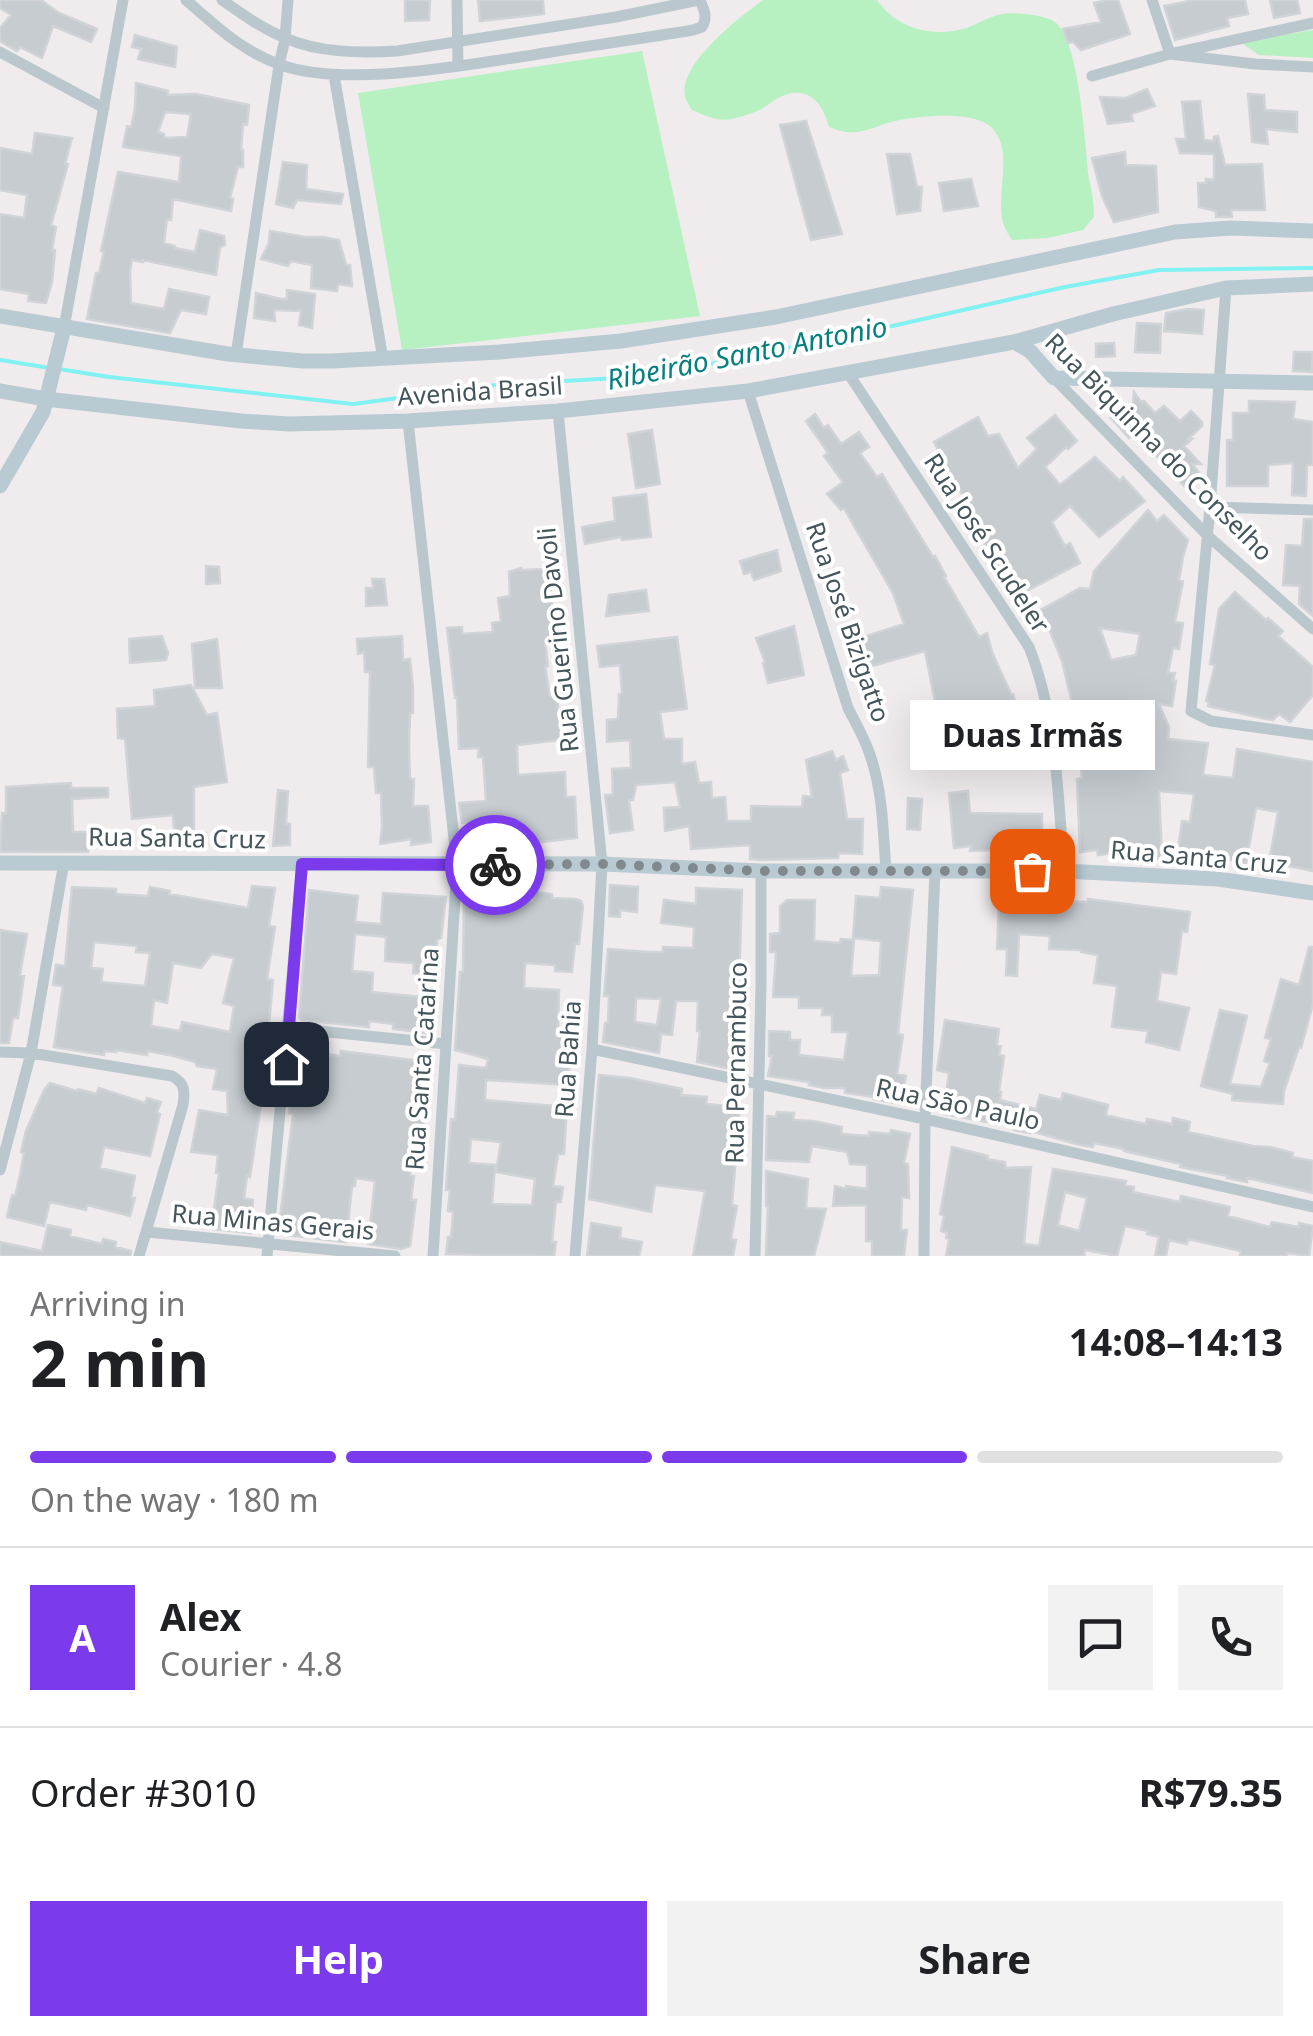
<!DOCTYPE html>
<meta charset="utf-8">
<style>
body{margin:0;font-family:"Noto Sans",sans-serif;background:#f2f2f2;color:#202124;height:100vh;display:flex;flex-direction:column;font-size:38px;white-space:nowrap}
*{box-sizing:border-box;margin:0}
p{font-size:32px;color:#757577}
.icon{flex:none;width:55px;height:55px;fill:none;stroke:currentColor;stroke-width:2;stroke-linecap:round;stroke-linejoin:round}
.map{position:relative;height:1256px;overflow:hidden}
.drawer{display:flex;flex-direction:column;background:#fff;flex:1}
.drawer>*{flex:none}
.pin{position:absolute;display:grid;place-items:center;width:85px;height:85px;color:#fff;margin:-42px;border-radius:20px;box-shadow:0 5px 15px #0006}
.courier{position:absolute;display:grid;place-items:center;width:100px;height:100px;margin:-50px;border:8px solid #7c3aed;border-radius:50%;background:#fff;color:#222;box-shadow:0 2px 12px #0007}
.bubble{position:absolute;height:70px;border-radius:0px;background:#fff;box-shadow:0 10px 40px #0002;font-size:32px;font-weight:700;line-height:70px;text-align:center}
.overview em{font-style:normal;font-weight:700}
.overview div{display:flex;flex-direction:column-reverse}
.overview{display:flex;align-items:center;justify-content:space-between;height:170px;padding:0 30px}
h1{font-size:65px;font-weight:700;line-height:75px}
.bar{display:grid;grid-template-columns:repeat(4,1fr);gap:15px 10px;align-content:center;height:120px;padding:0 30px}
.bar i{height:12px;border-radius:8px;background:#e0e0e0}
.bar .on{background:#7c3aed}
.bar p{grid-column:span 4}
.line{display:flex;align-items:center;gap:25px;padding:0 30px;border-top:2px solid #e0e0e0}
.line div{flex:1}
.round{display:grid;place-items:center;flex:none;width:105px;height:105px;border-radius:0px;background:#f2f2f2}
.primary-button{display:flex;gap:20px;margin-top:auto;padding:20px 30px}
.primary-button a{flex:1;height:115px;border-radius:0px;background:#7c3aed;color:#fff;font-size:40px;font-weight:700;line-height:115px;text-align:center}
.primary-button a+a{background:#f2f2f2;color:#202124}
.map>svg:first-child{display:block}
.green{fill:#b7f1c1}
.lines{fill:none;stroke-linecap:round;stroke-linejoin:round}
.stream{stroke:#81f1f1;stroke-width:4}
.building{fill:#c6ccd0;stroke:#d0d4d9;stroke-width:2.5;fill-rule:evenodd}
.street{stroke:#bac8cd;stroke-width:11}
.secondary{stroke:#b9cad2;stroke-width:15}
.done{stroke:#808a8e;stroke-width:10;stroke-dasharray:0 18}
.route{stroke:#7c3aed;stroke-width:12}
.labels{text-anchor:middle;stroke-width:8;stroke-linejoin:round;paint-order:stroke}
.street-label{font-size:25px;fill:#44555b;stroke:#fff}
.water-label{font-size:28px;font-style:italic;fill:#077f80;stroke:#fff}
</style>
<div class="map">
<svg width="1313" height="1256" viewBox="0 0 1313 1256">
<rect width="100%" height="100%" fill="#f0eced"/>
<path class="green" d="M763,0H877C897,29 933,38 966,28C978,24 990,16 1002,14C1012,12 1023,14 1033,15C1039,16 1049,18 1055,22C1080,41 1085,147 1089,179C1092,192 1094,203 1094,217L1083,230L1048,238L1012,240C1009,235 1006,231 1004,226C993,196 1018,145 987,124C967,111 917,116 895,121C867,128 858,139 829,127C822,99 804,83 776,99C771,102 767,106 762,109C753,113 741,117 731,119C717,122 704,115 692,110C689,105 686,101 685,96C679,63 740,17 763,0Z
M1313,30V58L1259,55L1240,42Z
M642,51L700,316L402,350L358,93Z"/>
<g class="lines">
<path class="stream" d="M0,360L50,368
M59,369L109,377L353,404L496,385L651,376L870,331L1065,287L1159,270L1313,268"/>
</g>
<path class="building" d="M0,0H41L59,13L97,29L91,42L53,26L42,58L20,47L17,51L0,41V28L11,15L0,8Z
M405,0H430L429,20L405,21Z
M478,0H543L544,14L480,21Z
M1108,0H1118L1130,34L1081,50L1073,42L1068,43L1063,29L1101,22L1094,3Z
M1195,0H1245L1248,14L1227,18L1229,26L1175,40L1164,6Z
M1270,0H1297L1300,13L1274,18Z
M135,35L177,47L175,67L138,59L141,49L132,47Z
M136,83L168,91L167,95L196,94L249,105L247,125L243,124L241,150H243V167H238L230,198L233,199L231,211L173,199L171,220L167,219L164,243L175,246V248L195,252L200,230L224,236L225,245L220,247L216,275L143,260V262L132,260L130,270L131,303L164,309L169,289L209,297L206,314L181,310L170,333L87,319L96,273H99L104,252L101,251L118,172L179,182L181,156L123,147L127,126L131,127L135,109ZM165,112L191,114L187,137L164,138V134L158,132Z
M1147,89L1155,106L1131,114L1133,121L1108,124L1100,97L1126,98Z
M1248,94L1264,95L1265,110L1297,112V132L1266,129L1268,144L1252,142Z
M1200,101L1204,140L1214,141V137L1218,136L1225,165L1262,164L1265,210H1231L1232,217H1216V211L1199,207L1198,183H1206V179L1214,180V154L1180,153L1176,139H1186L1182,102Z
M806,121L842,234L811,240L780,125Z
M35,133L72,138L65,164H68L51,225L56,227L52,250H55L52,282L46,303L28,301L29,294L0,289V214L24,218L27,195L0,190V148L32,154Z
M1125,152L1126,165L1156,166L1158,212L1114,222L1102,196L1092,158Z
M887,154H910L917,187H922L920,211L897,214Z
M283,162L307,165L306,189L343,194L341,204L297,200L293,208L276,204Z
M971,179L978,206L944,211L939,183Z
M270,231L305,237H323L339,240L346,265H350L352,286L338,284L337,291L311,288L312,265L291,261L288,266L261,259L269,243Z
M287,290L315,294L312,328L299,325L301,311L274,310L275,321L254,318L256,293L281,299H287Z
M1187,309L1204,310L1202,334L1164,331L1166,313Z
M1137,323L1161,324L1160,353L1135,352Z
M1114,343L1115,356L1096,357V344Z
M1294,352H1313L1312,372L1293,371Z
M1134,392L1141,402L1144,401L1155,413L1164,406L1180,421L1191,411L1202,422V426L1188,439H1192L1184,446L1201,464H1192L1202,476L1187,489L1135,432L1129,438L1111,418L1132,417Z
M1249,401L1295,402L1293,419L1313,422V465H1307L1306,496L1292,495L1293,463L1268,465V486H1227V440H1233V413H1249Z
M815,414L824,428L828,425L841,444L859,432L869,447L860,453L877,477L882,474L933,557L935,556L946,576L944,577L979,637L987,633L992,652L1011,694H1013L1021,721H1015L1018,739L947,749L942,706L936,707L925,651L869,667L860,638L904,624L893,593L850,519L844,508L841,510L827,494L843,482L824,456L828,453L806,421Z
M1055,415L1077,441L1068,449L1066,447L1045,467L1060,485L1095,457L1120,481L1123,477L1145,501L1099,537L1070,506L1052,522L1065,546L1070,543L1080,563L1017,596L1007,577L1004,579L982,540L988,537L965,500L934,442L978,417L988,436L999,434L1018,468L1037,449L1027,438Z
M652,430L660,484L636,488L628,434Z
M646,494L651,537L622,540L621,537L585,544L582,527L615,521L613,498Z
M1148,510L1157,521L1164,515L1188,540L1183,557L1179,580L1183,581L1175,622L1183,623L1179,649L1173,648L1168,673H1175L1173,681H1176L1172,706L1159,704L1169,727L1168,739L1208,743L1203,775L1233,778L1237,749L1313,762V871L1269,862L1278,812L1256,808L1246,863L1223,859L1222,864L1177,856L1182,821L1190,822L1194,794L1159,791L1162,858L1138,860L1137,850L1098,855L1097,850L1080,852L1077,779L1082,778L1080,757H1083V749L1090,748L1087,722L1076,724L1074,702L1072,703L1062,661L1049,629L1047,630L1037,612L1080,588L1090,589L1094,571ZM1100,628L1140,634L1136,655L1111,660Z
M1304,519H1313V616L1299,604L1300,586L1283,585L1286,545L1302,546Z
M777,550L781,571L754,580L751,572L744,574L740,561Z
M206,566L219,567L220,583L206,584Z
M521,568V570L549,569L555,643H545L548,666H545L550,696L557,695L559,719L561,718V740L517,745L518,775L565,772L566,797H575L577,838L525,844H493L492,820L462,823L459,803L486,801L483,757H478L479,748L459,749L457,698H455L447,628L462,627V634L493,632L492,623L501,621L498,598L510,596L509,572Z
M372,579H384L387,605L366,606V588H373Z
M646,590L649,611L606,616L609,595Z
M1235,592L1266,620L1268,618L1283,631L1278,636L1313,667V695L1290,722L1279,714L1273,720L1266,719L1208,706L1209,702L1206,701L1215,665L1210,664L1219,609Z
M794,626L804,675L768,683L763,663L765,662L756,638Z
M162,636L168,653L166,660L130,663L129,639Z
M402,636L403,660L410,659L413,687V713H410L409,744L410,779H414L413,806H428L431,842L411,845V839L380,844L382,827L381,793H376L374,767H368L370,672H365L364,652L358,654L357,639Z
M677,637L687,709L660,712L664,739H682V764L695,762L699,783L711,782L712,798L725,797L727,821H751V806L802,807L803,796L812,797L806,760L832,751L836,760L843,756L848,770L840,773L847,819H863L862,854L839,853L838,858L761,860L750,859V845L691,849L689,826L665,831L664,808L680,807L675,782L636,785L633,800H629L633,830L610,833L605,795H613L612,769L631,768L630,740L607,742V720L618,719L619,694L622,693L620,665L600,667L597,646Z
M217,639L222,688H195L192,644Z
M191,685L207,715L217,713L227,782L194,787V833H206L207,845H175L173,815L132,819L125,739L118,738L117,709L155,706L154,690Z
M71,783V788H108V797L72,799L73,832H91L88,852H0L2,813H6V787Z
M278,790L288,791L286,824H290V845L273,846Z
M968,791L970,813L1042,814V860H992V850L970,851L971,846L954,848L949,793Z
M908,798L922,799L920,830L907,829Z
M610,885L638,887L637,912L620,910V917L609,916Z
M252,886L275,888L269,926L275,927L267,979L273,980L265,1070L274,1072L272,1098L262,1097L250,1177L247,1176L244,1198L253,1200L251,1233L204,1228L206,1215L213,1216L219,1173H216L218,1155L191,1152L199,1110L228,1115L227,1091L213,1089L217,1069L197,1066L195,1062L174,1056L148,1051L147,1055L116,1050V1052L104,1051V1055L54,1047L63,986L53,985L56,965L65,966L72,887L116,889V894L148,896L150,887L170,891L169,894L248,908ZM94,942L137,946L136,952L150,953L145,986L101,982L103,969L91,968ZM212,954L234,958L223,1003L234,1006L230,1032L182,1022L180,1031L151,1026L154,1000L167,1003L173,963L201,968Z
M881,887L913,890L898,1034L903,1035L897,1074L906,1076L900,1104L874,1099L875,1097L845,1093V1088H824L809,1085V1082L768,1076L772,1056H769V1031L790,1032V1040H800L799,1055L844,1060L848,1032H832V1015H822L823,1008H799V997H773L776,952H770V934L780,933V906L787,900H815L814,941L840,943L841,939L854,940L851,976L879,975L881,941L853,938L856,896L880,898Z
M696,888L742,890L738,1015H741L740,1043H738L736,1070L697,1062L700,1031H697L698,1001H676L672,1035L661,1034L659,1053L603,1042L605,1023H608L609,996H604L608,949L650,952H663V947L693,948L694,927L661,923L664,900L696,904ZM636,998L661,999L657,1025L635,1022Z
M309,890L358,896L355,922L381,924L383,893L446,897L441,938L437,940L436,961L430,960V974L413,973L414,963L385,961L386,937L355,934L352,971L373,973L372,992L433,998L428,1033L393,1029V1024L369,1021V1027L302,1020L299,1017Z
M534,892L552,894V898L576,899L581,901L583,906L579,944H575L572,972L555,971V965L525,963L524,988L559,990L558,1033L572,1034L568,1085L486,1080L485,1100L567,1107L564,1154H558L553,1186L563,1187L561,1202H556L552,1242H556L554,1256L446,1254L448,1237H451L453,1212L448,1211L450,1190H446L451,1119L455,1120L459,1065L486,1068L488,1059L455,1050L460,972H463L464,897L533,901ZM471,1139L501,1142L496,1172L535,1179L532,1205L492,1204L495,1165L469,1163Z
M1088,899L1190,912L1187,932L1182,931L1176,974L1161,972L1157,1001L1189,1008L1179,1050L1146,1042L1148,1031L1112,1027L1117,986L1094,983L1098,955L1081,952V950L1049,949L1050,936L1019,934L1017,976L1006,975L1007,949H997L999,903L1051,904V901L1087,902Z
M0,930L27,934L20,975L24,976L18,1018H13L9,1043H0Z
M1309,947H1313V1004L1301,1048L1299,1047L1284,1091L1283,1104L1232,1100L1233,1094L1201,1086L1220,1010L1247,1016L1230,1084L1261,1087L1270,1063L1264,1061L1271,1039L1265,1038L1281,979L1299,985Z
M945,1020L999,1029L997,1045L1001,1046L999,1055L1004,1056L999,1092H1001L1000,1100L1036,1109L1040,1095L1061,1100L1063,1093L1108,1105L1106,1115L1122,1119L1146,1124L1147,1119L1172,1124L1173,1118L1190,1122L1188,1132L1253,1146L1270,1147L1293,1153L1292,1157L1313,1161V1193L1247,1178V1182L1227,1178L1228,1176L1180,1167L1181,1164L1124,1151V1149L1094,1143L1093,1147L1076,1144L1031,1131L1030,1133L1014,1130V1127L944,1114L949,1094L946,1093L949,1073L937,1070Z
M295,1050L340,1056L341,1051L429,1062L421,1147L413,1146L410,1175L414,1176L411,1200H416L410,1246L401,1249L368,1244L375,1181L356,1178L355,1186H352L346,1242L278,1234L293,1114L289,1113Z
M599,1075L630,1078L682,1089L681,1095L707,1097L706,1104L740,1107L732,1205L737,1206L731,1239L736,1240L733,1256H693L705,1191L655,1185L651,1212L589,1199Z
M50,1083L77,1091L78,1089L96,1094L99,1088L145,1103L147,1098L161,1102L157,1112L160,1114L150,1156L104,1147L100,1168L135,1176L131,1198H135L130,1216L87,1205L86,1210L50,1202L44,1226L7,1217L12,1195L15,1196L20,1175L24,1153L21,1152L26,1131L44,1090Z
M777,1112L794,1113L793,1120L813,1121L842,1127L841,1134L869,1136V1132L890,1134L891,1130L910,1134L904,1163L908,1164L909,1198L902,1197L901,1230H907L904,1256H872V1241H866V1205L833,1206L835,1186L846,1189V1186L867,1189V1165L850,1164L847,1152L812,1146L809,1162L766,1160L767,1116L776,1117Z
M952,1147L988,1156L987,1159L1005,1162L1006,1168L1031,1167L1024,1244L1039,1246L1053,1169L1126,1181L1125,1185L1134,1187L1133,1192L1180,1202L1181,1196L1230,1207L1228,1216L1270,1227L1272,1222L1299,1227V1223L1313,1226L1309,1256L1287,1253V1256H1240L1241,1251L1188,1239L1187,1244L1169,1240L1166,1256H1155L1159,1237L1147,1234L1148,1231L1125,1226L1117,1256L1085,1250L1084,1256H946L949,1239L946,1238L947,1233L941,1231L944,1216L940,1214ZM1065,1192L1087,1198L1079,1231L1058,1225Z
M766,1171L808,1179L806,1208L826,1209L814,1256H766L768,1206H766Z
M591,1223L621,1228L620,1238L642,1242L639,1256H587Z
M48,1225L71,1230L70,1236L102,1244L103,1239L116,1242L115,1247L131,1251L130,1256H0V1242L42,1251Z"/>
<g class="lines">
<path class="street" d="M186,0C216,26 243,52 281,65C346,88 464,65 533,55C586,46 640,39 693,30L702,27C708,17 704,10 700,0
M222,0C242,14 263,29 285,38C319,53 360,53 397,51L616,17L699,0
M457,0L458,66
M1152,0L1170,54L1313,23
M0,52L104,108
M334,75L383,359
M1092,76L1170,54L1255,64L1313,67
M1226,288L1210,507L1191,711L1211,721L1313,735
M64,328L123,0
M236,355L279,65L285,39L288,0
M848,373L1029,647C1057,718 1058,796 1064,871
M1054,378L1208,536L1313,629
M748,391L848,708C855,722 864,737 869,752C883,790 883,831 886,871
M558,411L602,864L592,1049L575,1256
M408,421L457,866L433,1256
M1210,507L1313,510
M289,1028L446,1044
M592,1049L925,1119L1313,1207
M0,1052L31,1053L172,1076C185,1083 185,1091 183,1105L139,1256
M0,1170L31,1053L64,862
M147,1232L395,1256
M267,1256L302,864
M755,1256L761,984V871
M924,1256L925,1119L935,870"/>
<path class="secondary" d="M0,316L228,354L303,361H332L500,352L621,341L776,317L1175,232L1231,228L1313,231
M1014,342L1030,351L1054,378L1313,383
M0,391L46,399L241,421L289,424L408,421L558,411L748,391L1014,342L1113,314L1226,288L1313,284
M0,486L43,412L64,328
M0,863L602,864L761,871H1064L1218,879L1313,893"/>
</g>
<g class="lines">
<path class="done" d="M495,865L602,864L761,871H1032"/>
<path class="route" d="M286,1064L302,864L495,865"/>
</g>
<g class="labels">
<g class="street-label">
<text transform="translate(480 391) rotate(-4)" y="9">Avenida Brasil</text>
<text transform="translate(1159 447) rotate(45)" y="9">Rua Biquinha do Conselho</text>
<text transform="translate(987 543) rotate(57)" y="9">Rua José Scudeler</text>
<text transform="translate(848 622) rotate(71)" y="9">Rua José Bizigatto</text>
<text transform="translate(558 640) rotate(-96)" y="9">Rua Guerino Davoli</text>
<text transform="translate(177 838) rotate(1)" y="9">Rua Santa Cruz</text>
<text transform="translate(1199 857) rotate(5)" y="9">Rua Santa Cruz</text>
<text transform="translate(422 1059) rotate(-86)" y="9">Rua Santa Catarina</text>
<text transform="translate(568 1059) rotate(-86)" y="9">Rua Bahia</text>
<text transform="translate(736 1063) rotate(-89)" y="9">Rua Pernambuco</text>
<text transform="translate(958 1104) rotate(12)" y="9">Rua São Paulo</text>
<text transform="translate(273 1222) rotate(5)" y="9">Rua Minas Gerais</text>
</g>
<g class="water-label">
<text transform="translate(747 353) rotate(-11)" y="10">Ribeirão Santo Antonio</text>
</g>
</g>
</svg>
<div class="pin" style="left:1032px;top:871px;background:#ea580c"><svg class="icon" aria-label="bag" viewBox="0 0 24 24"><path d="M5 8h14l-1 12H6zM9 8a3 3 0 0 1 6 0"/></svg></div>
<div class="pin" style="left:286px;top:1064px;background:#1f2937"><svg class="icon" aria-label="home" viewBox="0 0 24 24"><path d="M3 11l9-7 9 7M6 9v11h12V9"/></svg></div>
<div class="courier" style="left:495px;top:865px"><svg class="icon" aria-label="bike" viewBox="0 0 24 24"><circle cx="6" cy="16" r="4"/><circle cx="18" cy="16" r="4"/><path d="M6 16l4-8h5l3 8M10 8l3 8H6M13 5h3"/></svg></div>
<div class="bubble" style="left:910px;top:700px;width:245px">Duas Irmãs</div>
</div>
<section class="drawer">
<div class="overview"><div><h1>2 min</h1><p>Arriving in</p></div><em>14:08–14:13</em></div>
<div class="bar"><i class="on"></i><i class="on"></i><i class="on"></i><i></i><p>On the way · 180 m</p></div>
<div class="line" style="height:180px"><b class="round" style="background:#7c3aed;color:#fff">A</b><div><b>Alex</b><p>Courier · 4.8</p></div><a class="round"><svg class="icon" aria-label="chat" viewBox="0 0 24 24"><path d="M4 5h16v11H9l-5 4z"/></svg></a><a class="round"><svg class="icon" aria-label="phone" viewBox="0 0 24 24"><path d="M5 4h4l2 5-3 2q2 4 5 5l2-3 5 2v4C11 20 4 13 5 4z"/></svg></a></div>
<div class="line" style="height:130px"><div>Order #3010</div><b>R$79.35</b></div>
<div class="primary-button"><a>Help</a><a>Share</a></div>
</section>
